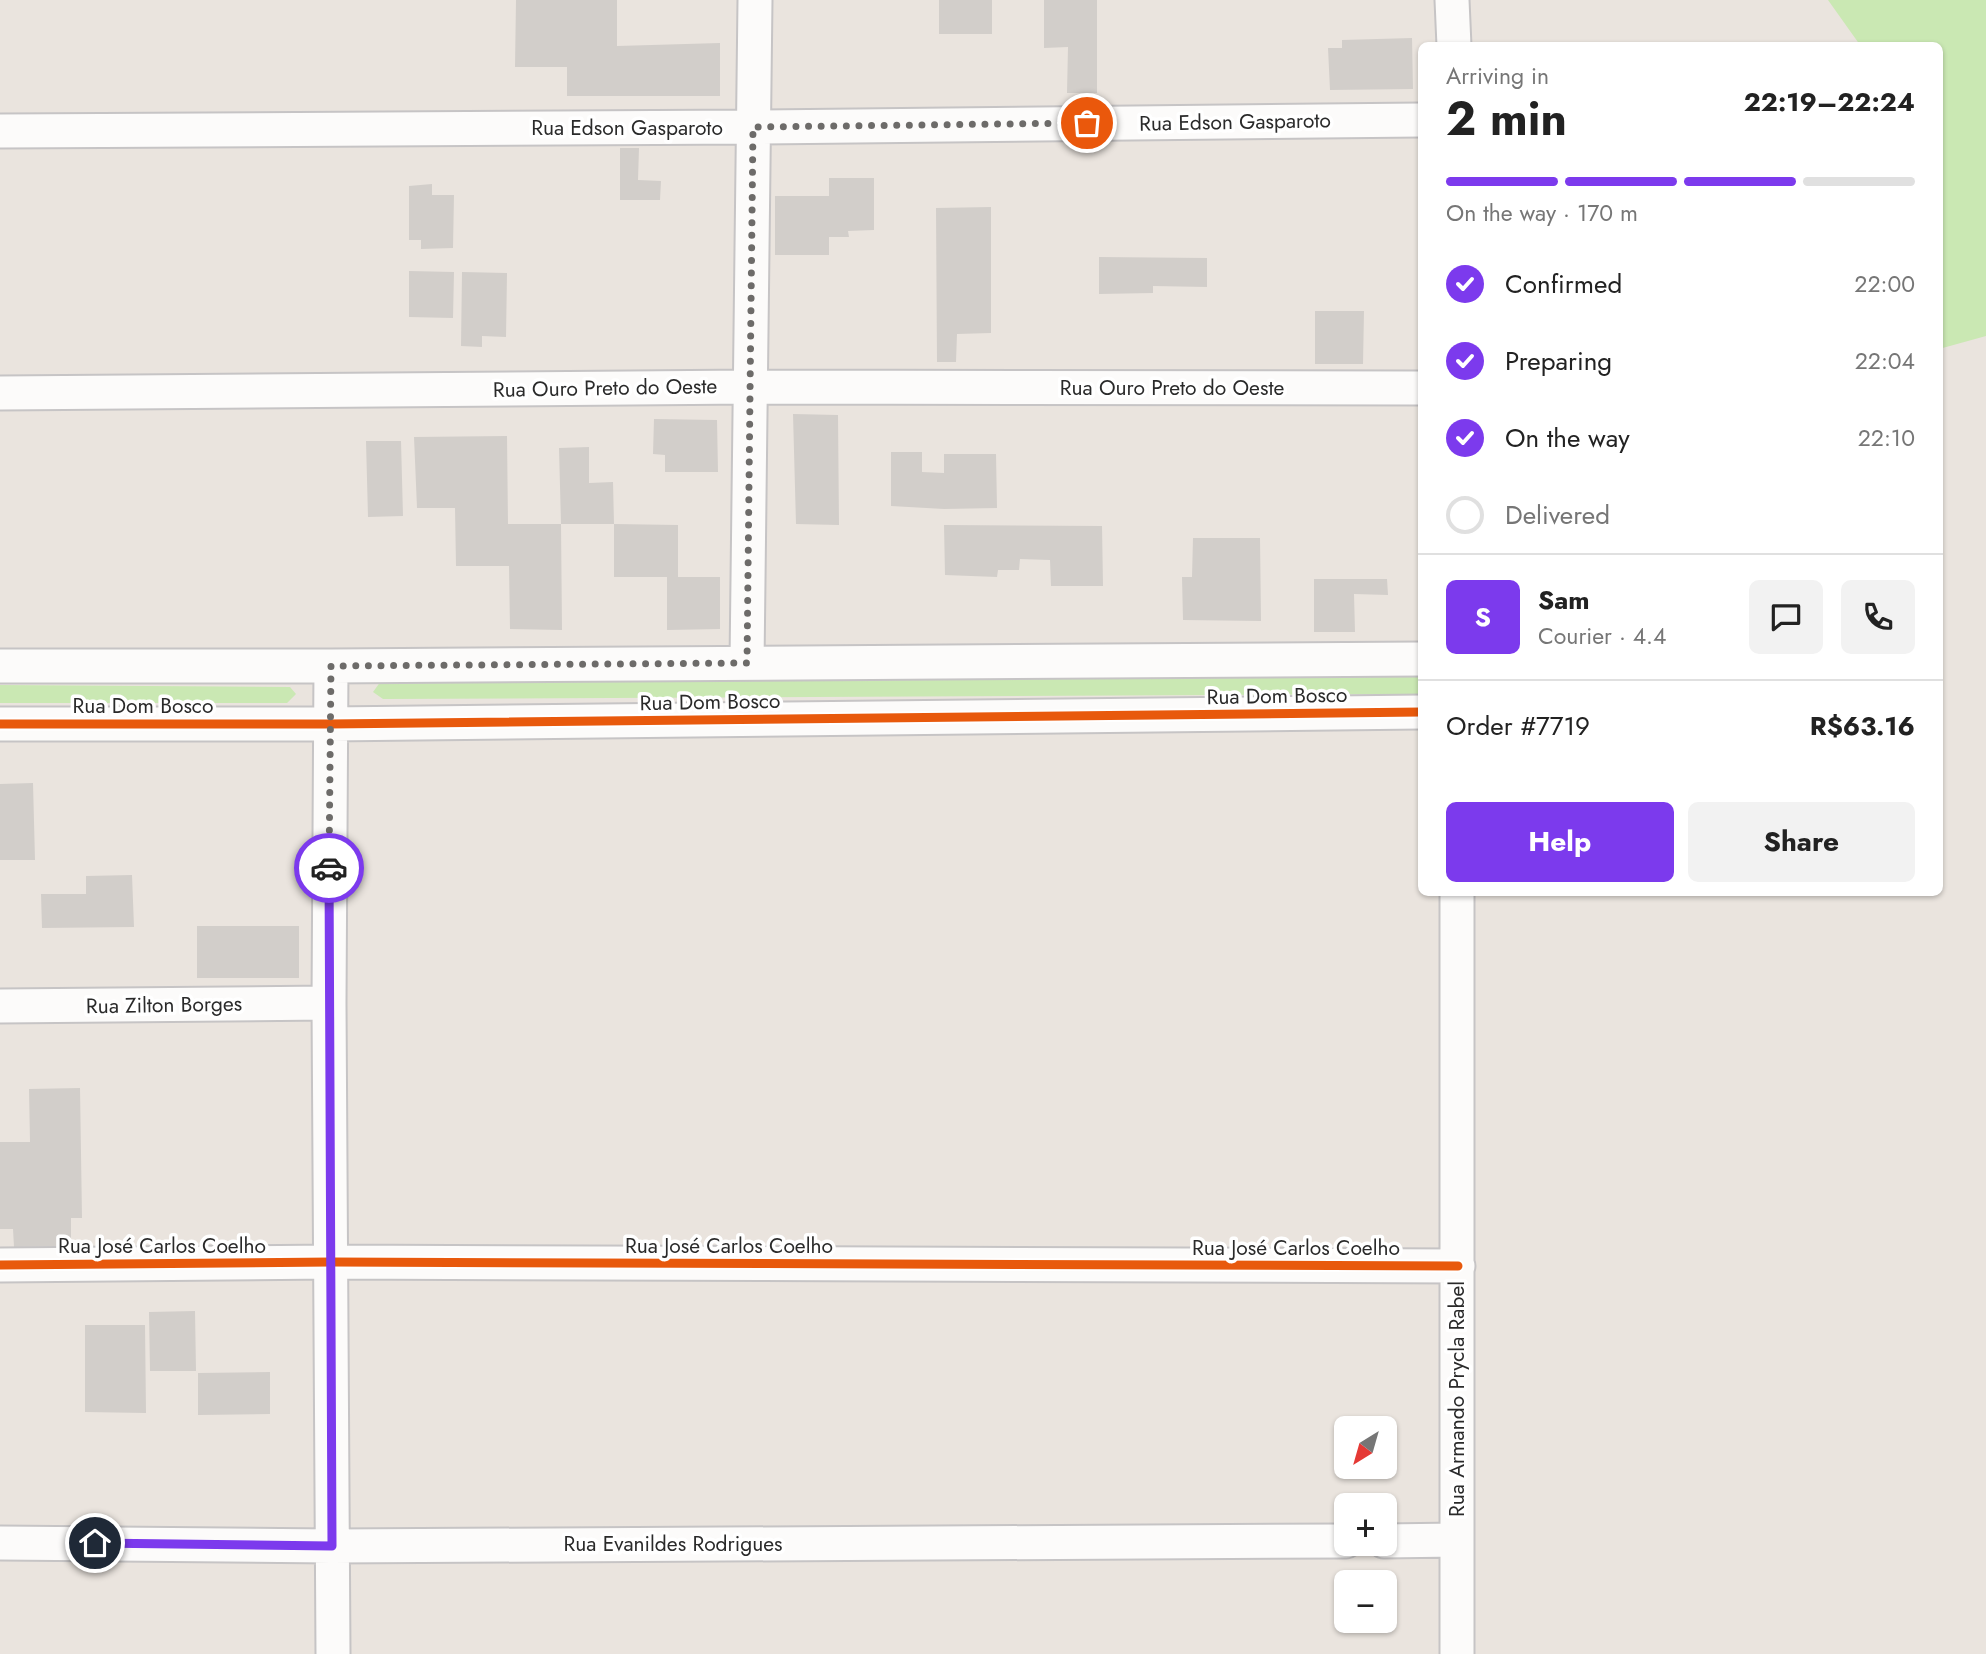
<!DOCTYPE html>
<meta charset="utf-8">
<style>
body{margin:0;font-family:Jost,sans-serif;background:#f2f2f2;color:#222;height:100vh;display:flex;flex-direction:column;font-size:26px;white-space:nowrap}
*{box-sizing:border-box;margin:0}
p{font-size:23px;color:#767676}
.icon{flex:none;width:38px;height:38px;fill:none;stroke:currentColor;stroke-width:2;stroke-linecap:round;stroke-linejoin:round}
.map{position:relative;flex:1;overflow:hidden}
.details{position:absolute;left:1418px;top:42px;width:525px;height:854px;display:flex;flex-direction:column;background:#fff;border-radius:10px;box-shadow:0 2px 5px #0004}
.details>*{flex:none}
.needle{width:46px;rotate:217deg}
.tools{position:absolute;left:1334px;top:1416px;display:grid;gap:14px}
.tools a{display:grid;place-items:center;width:63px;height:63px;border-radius:10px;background:#fff;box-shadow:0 2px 5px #0004;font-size:35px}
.pin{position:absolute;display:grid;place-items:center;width:60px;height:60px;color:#fff;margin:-30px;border:4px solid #fff;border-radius:50%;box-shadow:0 2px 7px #0007}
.courier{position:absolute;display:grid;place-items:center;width:70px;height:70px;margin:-35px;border:5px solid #7c3aed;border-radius:50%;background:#fff;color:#222;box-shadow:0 2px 9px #0007}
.overview em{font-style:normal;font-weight:700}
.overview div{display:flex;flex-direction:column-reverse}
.overview{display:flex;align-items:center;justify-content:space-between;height:119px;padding:0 28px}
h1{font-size:46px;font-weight:700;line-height:52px}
.bar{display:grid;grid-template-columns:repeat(4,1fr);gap:10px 7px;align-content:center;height:84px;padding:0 28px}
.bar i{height:9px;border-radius:5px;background:#e0e0e0}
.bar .active{background:#7c3aed}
.bar p{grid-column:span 4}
.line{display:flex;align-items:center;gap:18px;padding:0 28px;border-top:2px solid #e0e0e0}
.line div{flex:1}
.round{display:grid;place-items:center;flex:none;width:74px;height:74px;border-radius:10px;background:#f2f2f2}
ol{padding:0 28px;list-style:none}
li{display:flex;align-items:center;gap:21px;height:77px}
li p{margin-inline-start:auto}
li .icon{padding:7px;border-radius:50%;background:#7c3aed;color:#fff;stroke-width:4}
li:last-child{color:#767676}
li i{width:38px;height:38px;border:4px solid #e0e0e0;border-radius:50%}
.cta{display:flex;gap:14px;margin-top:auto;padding:14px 28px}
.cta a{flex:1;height:80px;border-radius:10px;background:#7c3aed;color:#fff;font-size:28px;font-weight:700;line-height:80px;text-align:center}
.cta a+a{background:#f2f2f2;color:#222}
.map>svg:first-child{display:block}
.green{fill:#cae8b3}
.building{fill:#d2ceca}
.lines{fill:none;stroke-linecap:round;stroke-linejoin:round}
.street-casing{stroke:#c6c4c5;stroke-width:37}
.street{stroke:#fcfbfa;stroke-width:33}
.cycleway-casing{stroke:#fff;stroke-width:13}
.cycleway{stroke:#e8590c;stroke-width:9}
.done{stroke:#6d6b69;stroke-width:7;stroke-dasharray:0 12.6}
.route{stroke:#7c3aed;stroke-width:9}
.labels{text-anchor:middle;stroke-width:7;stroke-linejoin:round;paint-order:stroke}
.street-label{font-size:21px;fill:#2a2a2a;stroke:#fff}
</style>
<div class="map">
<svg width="1986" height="1654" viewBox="0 0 1986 1654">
<rect width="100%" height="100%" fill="#eae4de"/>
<path class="green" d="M1828,0H1986V336L1939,349V46L1860,45Z
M1419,676L1421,678V691L1418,694L383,699L373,692L381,681Z
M0,685L290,687L296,694L287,703H0Z"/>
<path class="building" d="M516,0H617V46L720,43V96H567V67H515Z
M939,0H992V34H939Z
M1044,0H1097V93H1067L1068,47L1044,48Z
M1412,38L1413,89L1330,90L1328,48H1342V40Z
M620,148H639L638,180L661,181L660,200H620Z
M829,178H874V230L848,231L849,237H829V255H775V196H829Z
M432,184V195H454L453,248L421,249V240H409V186Z
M991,207V333L957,334L956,362H937L936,208Z
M1099,257L1207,258V287L1153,286V293L1099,294Z
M409,271L454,272L453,318L409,317Z
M462,272L507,273L506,337L482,336V347L461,346Z
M1315,311H1364L1363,364H1315Z
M793,414L838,415L839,525L796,524Z
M654,419L717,420L718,472H665V455L653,454Z
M507,436L508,524H561L559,448L589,447V483L613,482L614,524H561L562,630L510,629L509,566H456L455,508H417L414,437Z
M366,441H401L403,516L368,517Z
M891,452H922V472L944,473V454H996L997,508L944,509L891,506Z
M614,524L678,525V577H720V629L667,630V577H614Z
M944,525L1102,526L1103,586H1051L1050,560L1020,559L1019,570H998L997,577L945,575Z
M1193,538H1260L1261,621L1183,620L1182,577H1192Z
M1314,579H1387L1388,595L1354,594L1355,632H1314Z
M33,783L35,860H0V784Z
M132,875L134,927L42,928L41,894H86V876Z
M197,926H299V978H197Z
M80,1088L82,1218H71V1246L14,1247L13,1229H0V1142H30L29,1089Z
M195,1311L196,1371H150L149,1312Z
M85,1325H145L146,1413L85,1412Z
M270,1372V1414L198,1415V1373Z"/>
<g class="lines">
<defs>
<path id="street" d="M1452,0L1454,46
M0,131L753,127L1421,120
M0,393L751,387L1421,388
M747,663L755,0
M0,666H331L1421,659
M331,666L329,1003L333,1654
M0,724H330L1421,712
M1457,892V1654
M0,1006L329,1003
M0,1265L331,1262L1458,1266
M1384,1541L1457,1540
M0,1543L332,1546L1346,1541"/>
</defs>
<use href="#street" class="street-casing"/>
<use href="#street" class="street"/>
<defs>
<path id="cycleway" d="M0,724H330L1421,712
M0,1265L331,1262L1458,1266"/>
</defs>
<use href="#cycleway" class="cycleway-casing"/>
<use href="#cycleway" class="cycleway"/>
</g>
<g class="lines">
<path class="done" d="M329,868L331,666L747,663L753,127L1087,123"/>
<path class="route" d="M95,1543L332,1546L329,868"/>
</g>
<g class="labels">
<g class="street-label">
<text transform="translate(1235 122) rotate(-1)" y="7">Rua Edson Gasparoto</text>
<text x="627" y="135">Rua Edson Gasparoto</text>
<text transform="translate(605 388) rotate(-1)" y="7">Rua Ouro Preto do Oeste</text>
<text x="1172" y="395">Rua Ouro Preto do Oeste</text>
<text transform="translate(1277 696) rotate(-1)" y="7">Rua Dom Bosco</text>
<text transform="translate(710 702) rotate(-1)" y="7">Rua Dom Bosco</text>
<text x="143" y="713">Rua Dom Bosco</text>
<text transform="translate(164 1005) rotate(-1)" y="7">Rua Zilton Borges</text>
<text x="162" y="1253">Rua José Carlos Coelho</text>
<text x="729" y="1253">Rua José Carlos Coelho</text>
<text x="1296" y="1255">Rua José Carlos Coelho</text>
<text transform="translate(1457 1399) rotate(-90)" y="7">Rua Armando Prycla Rabel</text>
<text x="673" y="1551">Rua Evanildes Rodrigues</text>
</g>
</g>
</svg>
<div class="tools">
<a><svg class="needle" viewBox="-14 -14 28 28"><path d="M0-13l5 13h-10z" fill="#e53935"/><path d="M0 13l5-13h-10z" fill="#767676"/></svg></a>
<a>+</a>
<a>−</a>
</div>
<div class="pin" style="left:1087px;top:123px;background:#ea580c"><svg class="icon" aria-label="bag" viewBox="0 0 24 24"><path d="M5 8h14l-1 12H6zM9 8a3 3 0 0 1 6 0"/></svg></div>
<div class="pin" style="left:95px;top:1543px;background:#1f2937"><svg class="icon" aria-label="home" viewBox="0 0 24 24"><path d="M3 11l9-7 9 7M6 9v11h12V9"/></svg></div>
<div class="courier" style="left:329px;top:868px"><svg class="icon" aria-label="car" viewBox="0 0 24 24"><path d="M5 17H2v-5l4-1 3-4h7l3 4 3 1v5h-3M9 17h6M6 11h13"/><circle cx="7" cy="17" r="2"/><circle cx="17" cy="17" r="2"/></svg></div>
<section class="details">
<div class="overview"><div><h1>2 min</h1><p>Arriving in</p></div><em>22:19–22:24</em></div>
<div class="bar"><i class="active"></i><i class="active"></i><i class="active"></i><i></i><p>On the way · 170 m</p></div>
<ol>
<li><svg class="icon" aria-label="check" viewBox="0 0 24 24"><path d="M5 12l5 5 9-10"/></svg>Confirmed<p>22:00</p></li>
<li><svg class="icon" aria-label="check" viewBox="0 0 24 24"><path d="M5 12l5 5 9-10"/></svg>Preparing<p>22:04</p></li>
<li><svg class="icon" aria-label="check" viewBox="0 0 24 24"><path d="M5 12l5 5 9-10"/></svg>On the way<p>22:10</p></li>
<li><i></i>Delivered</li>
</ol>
<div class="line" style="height:126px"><b class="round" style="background:#7c3aed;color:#fff">S</b><div><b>Sam</b><p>Courier · 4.4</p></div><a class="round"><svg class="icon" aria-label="chat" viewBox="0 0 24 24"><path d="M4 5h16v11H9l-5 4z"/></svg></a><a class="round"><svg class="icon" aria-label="phone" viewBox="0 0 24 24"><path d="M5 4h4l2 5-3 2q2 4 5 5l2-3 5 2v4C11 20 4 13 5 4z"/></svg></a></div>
<div class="line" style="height:91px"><div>Order #7719</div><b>R$63.16</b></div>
<div class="cta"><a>Help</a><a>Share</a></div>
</section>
</div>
